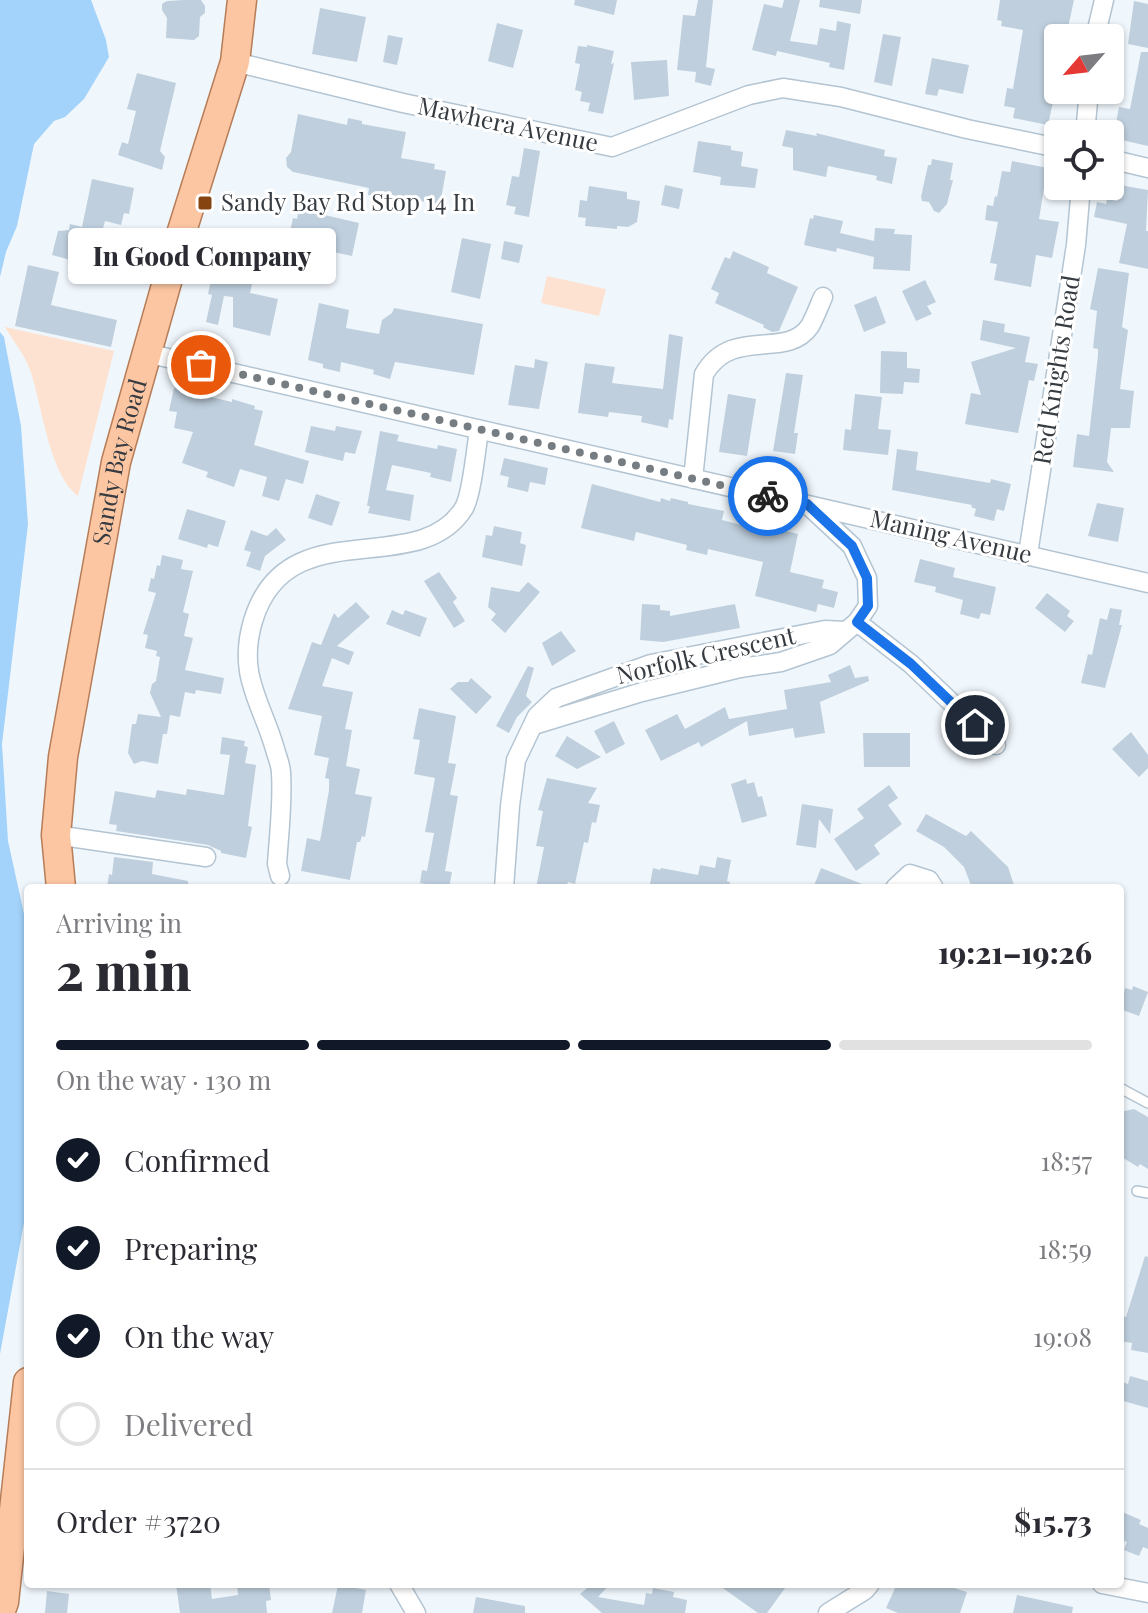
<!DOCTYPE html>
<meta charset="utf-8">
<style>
body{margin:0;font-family:"Playfair Display",serif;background:#f2f2f3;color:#2b2b33;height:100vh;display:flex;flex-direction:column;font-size:30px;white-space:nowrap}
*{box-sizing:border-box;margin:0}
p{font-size:26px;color:#7c7c81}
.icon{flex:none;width:44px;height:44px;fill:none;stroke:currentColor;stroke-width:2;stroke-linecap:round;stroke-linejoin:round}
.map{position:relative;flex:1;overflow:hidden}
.sheet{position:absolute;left:24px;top:884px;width:1100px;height:704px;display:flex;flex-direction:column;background:#fff;border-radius:8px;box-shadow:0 2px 6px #0004}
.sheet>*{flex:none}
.needle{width:52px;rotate:242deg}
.tools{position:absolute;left:1044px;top:24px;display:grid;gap:16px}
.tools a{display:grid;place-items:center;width:80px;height:80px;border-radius:8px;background:#fff;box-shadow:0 2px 6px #0004;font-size:40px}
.pin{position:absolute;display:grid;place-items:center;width:68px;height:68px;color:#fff;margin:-34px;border:4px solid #fff;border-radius:50%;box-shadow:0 2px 8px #0007}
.courier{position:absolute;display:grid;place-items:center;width:80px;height:80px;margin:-40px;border:6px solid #1a73e8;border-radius:50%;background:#fff;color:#222;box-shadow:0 2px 10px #0007}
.bubble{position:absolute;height:56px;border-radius:8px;background:#fff;box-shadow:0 2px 6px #0004;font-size:26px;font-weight:800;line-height:56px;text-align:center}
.summary em{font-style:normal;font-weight:800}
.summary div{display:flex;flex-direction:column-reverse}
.summary{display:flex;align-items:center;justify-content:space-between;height:136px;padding:0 32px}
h1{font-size:52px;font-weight:800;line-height:60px}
.bar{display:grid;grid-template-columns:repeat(4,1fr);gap:12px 8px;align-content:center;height:96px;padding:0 32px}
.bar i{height:10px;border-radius:6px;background:#e1e1e2}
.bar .selected{background:#111827}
.bar p{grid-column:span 4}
.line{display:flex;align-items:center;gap:20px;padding:0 32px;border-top:2px solid #e1e1e2}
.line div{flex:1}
ol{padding:0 32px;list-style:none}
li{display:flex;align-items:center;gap:24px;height:88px}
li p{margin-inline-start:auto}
li .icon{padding:8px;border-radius:50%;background:#111827;color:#fff;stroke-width:4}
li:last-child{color:#7c7c81}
li i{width:44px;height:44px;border:4px solid #e1e1e2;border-radius:50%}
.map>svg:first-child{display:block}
.green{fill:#fee2d1}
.water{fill:#a3d2fa}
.building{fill:#bfcfdd}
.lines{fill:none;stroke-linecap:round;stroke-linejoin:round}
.lane-casing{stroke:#b3c4d2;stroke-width:12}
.street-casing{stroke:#b3c4d2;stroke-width:21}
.primary-casing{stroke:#b67d58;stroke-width:31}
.lane{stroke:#fff;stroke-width:9}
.street{stroke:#fff;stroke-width:18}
.primary{stroke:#fdc6a2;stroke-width:28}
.done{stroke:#767d82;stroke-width:8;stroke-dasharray:0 14.4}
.route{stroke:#1a73e8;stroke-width:10}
.poi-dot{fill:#854410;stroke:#fff;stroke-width:3}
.labels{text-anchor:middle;stroke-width:6;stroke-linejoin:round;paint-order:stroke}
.street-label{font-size:24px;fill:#353b41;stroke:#fff}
.poi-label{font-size:24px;fill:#353b41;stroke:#fff;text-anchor:start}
</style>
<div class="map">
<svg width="1148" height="1613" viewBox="0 0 1148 1613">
<rect width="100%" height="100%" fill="#f0f7fc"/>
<path class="green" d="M547,276L606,289L599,316L541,303Z
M5,327L114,351L78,496C49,475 42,404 30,370C25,355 13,341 5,327Z"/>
<path class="water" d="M0,0H91L106,40L109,57L84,99L65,117L54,121L34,144L17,226L6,252L0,277Z
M0,332L4,337L21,426L28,524L2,744L8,841L28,932V1201L0,1354Z"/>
<path class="building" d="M184,0H201L205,6V13L200,17L199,36L194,40L166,38L167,18L162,10V4L167,1Z
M575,0H617L614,15L574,5Z
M698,0H713L706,67L715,69L711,86L695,82L696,72L677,70L683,15L695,16Z
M784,0H800L790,41L817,45L820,28L836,31L837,21L851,24L844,70L829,67L830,63L777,51L776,56L752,50L764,4L782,8Z
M820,0H862L860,14L819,7Z
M1000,0H1074L1066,37L1059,35L1058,38L1050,87L1056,88L1048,125L1013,118L1015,108L1004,106L1007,88L1013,89L1023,30L1001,26L1002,21L997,20Z
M1134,1L1148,4V48L1128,44Z
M320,8L366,17L357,62L312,54Z
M497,23L523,30L513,68L488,61Z
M883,34L901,37L892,86L874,82Z
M388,35L403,38L397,65L383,62Z
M587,45L614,51L611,64L614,63L603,114L588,111L590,103L580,101L582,92L575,90L580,64L575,63L578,46L587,47Z
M1141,52H1148V146L1113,138L1119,107L1130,109Z
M932,58L969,65L963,94L939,89L937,96L925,94Z
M667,60L669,96L634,100L631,62Z
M137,73L176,83L160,151L165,157L162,170L118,155L122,142L128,144L136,111L127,109Z
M298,114L347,125L348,118L362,121V124L406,132L401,158L435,164L434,169L446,171L440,205L395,196V200L368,195L369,188L293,172L287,167L286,158L291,152Z
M786,130L817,136L816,133L885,150L884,156L897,158L892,184L876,180L877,176L828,166L826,177L793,170V148L782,146Z
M698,141L731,146V150L743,152L741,166L758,169L755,188L720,185L721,177L693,172Z
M524,148L540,151L529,217L514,214L516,207L506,205L512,176L519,177Z
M932,159L953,163L950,180H953L947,204L939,213L934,211L929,202L922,201L921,197L928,165H931Z
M1012,161L1058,170V185L1045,182L1039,219L1059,222L1052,258L1036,255L1031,287L994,280L997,264L990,263L998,222L985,220L987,205L993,206L995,196L997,197L1002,171L1010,172Z
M92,179L134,188L129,214L124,213L121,225L105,221L93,266L52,255L58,231L69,230L70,224L82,227Z
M665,185L683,189L679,209L661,205Z
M1120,185L1148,190L1146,231H1148V269L1119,263L1127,224L1094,217L1097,202L1106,204L1107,199L1117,201Z
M589,186L627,192V199L640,201L637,222L628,227L617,226V229L585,226L586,218L578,217L580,200L587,201Z
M299,209L359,223L352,256L329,251L323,276L286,268L288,260L284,259L293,218L297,219Z
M814,215L843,221L840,233L874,241L875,228L895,229L894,234L912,235L910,271L873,269L874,257L837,248L836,252L804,245L810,218L813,219Z
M462,238L491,244L480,299L451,292Z
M504,241L523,245L519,263L501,259Z
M733,251L769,267L767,273L798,287L779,331L772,332L763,327L764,325L715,303L719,293L711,289L725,257L730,259Z
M28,265L59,272L51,305L117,320L111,347L15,326Z
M208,265L254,275L250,293L278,299L270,336L233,327V297L224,296L218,325L206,322L212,295L208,294L211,280L205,279Z
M1098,268L1129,273L1122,327L1128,330L1120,389L1134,391L1130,428H1111L1107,462L1114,472L1073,467L1077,434L1089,436L1098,355V349L1093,348L1097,311L1090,309Z
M925,280L936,302L927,306L932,314L916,321L902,291Z
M876,296L886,323L864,332L854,305Z
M319,303L349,310L346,328L379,334L382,320L392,313L394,308L483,324L474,375L395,362L390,379L373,374L374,370L341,362L340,372L323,368V364L308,360Z
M983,320L1005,324L1004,332L1030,337L1025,362L1038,364L1034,381L1029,380L1018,433L965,424L971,393L981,395L971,362L1016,348L980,340Z
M669,334L683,337L673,420L669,419L668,428L641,422L642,416L609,412L608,417L578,413L585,363L615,367L612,383L663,389Z
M881,351L907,352V368L920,369L919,383L904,382L903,394L880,393Z
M535,359L548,362L539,409L508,405L515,365L534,368Z
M786,373L803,375L794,433H798L795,454L773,451Z
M174,388L232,402V399L255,406L254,409L263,411L254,445L309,461L303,484L286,479L279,501L262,496L267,477L240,469L234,487L206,477L208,472L182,463L193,432L174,428L177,412L169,411Z
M728,394L756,399L747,456L719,452Z
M855,394L882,397L878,429L891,430L888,455L843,450L845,429L851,430Z
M311,426L335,431L336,426L362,431L355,454L345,452L343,461L305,452Z
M380,431L399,435L397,441L437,449L438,445L457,449L451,482L430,477L431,473L392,465L386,490L414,495L410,521L368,513L370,506H367Z
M897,449L918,452L916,470L990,483L991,479L1011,484L1004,511L997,509L994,521L974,516L976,509L971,507L972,505L892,490Z
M504,458L548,468L545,485L530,482L528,492L507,487L509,477L500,475Z
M592,484L660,502L661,498L670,501L671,498L688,502V504L724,511L722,520L776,534L777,529L798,534L790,572L824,580L822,588L838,592L834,608L818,604L816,612L755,596L763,562L708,549L707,555L686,550L687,545L636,532L634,541L581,528Z
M316,494L340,502L332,526L308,518Z
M1097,503L1124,508L1118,542L1088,536Z
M187,509L226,521L218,547L208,544L207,548L178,539Z
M494,526L522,532L520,543L526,545L522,566L482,557L486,535L492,536Z
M276,528L286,540L265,556L260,571L246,566L251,552L244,550L251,530L267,536Z
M162,555L183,560L181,569L193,571L183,612L189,614L184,636L193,638L185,670L224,678L221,694L196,690L195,694L185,692L180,717L170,715L167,734H163L158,764L142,761L134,764L128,753L132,724H136L138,714L161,717L150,693L152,684L156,681L160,657L156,656L157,651L145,648L148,635L143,634L156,593L148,591L151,578L154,579L157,565L160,566Z
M920,559L955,568L953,577L996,587L990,615L981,613L979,619L960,614L963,600L935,592L936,587L914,582Z
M439,572L457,598L453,602L465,621L454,628L424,581Z
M528,582L540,592L505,633L491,620L496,614L488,607L491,587L519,592Z
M1047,593L1070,611L1067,616L1074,621L1065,632L1035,608Z
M356,602L370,617L337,646L354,652L349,665L332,658L322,686L353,692L345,729L352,730L346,766L360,769L355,794L372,797L365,837L362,836L360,842H357L350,880L301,871L307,838L320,841L329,790V779L325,778L329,758L314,755L322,716L288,709L312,642L321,645L334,613L338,618Z
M642,604L660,605V610L670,611V616L735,604L740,628L663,642L640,640Z
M1110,608L1122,610L1119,625H1122L1105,688L1081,683L1088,654L1092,655L1100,618L1107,620Z
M392,610L403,615L405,610L427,618L420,637L386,624Z
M561,631L576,651L552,666L542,643Z
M850,665L855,678L868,676L869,681L820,702L825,733L795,738L793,728L749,736L747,721L701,747L699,742L661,761L645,730L677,714L685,729L725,707L729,719L787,709L784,690L831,682L828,675Z
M528,666L534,668L526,696L532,702L517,717L509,733L496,726Z
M471,678L492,697L476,714L450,689L458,682H468Z
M419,708L456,716L448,763L456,764L450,795L458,796L445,871L452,872L449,888L420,883L422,870L427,871L434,833L425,832L435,778L414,774L420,740L413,739Z
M614,721L625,744L606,754L594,731Z
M1131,732L1148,755V768L1139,777L1112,749Z
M863,733H910V767H864Z
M567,736L601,757L577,769L555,756Z
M222,737L245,741L244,746L248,747L245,763L256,765L248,826L252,827L246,858L221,853V851L208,845L116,831L117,825L109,824L115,791L155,798L157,790L186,795L187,789L224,795L230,755L220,754Z
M547,778L597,788L588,803L600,805L596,823L592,822L588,843L584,842L575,884L568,882L566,888H536L544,847L536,846L543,811L538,810Z
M746,779L747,784L754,782L758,797L762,796L767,816L742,823L731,784Z
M889,785L898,798L888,805L902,824L874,845L880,854L856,871L834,839L864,818L857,809Z
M802,804L833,809L830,834L819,819L816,848L796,845Z
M926,814L966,836L971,831L1008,867L1015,888H972L964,867L944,847L916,831Z
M114,857L153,862L152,874L188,881V888H107L109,874L112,875Z
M717,857L731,860L727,881L730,882L729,888H672L650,884L653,868L660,870L661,868L698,875L700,865L715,868Z
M821,868L870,887V888H813Z
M1133,986L1148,992L1139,1016L1120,1009L1125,988L1132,990Z
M1134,1109L1148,1117V1169L1140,1164L1138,1167L1120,1156V1112Z
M1145,1256L1148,1257V1353L1131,1350L1132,1343L1120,1341V1316L1126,1317Z
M1130,1376L1148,1381V1408L1120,1400V1381L1128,1384Z
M1120,1511L1141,1520L1139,1524L1148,1528V1549L1143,1547L1139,1556L1124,1550L1127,1542L1120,1539Z
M176,1584H210L212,1599L238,1595L237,1584H269L271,1600L266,1601L267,1613H180Z
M592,1584H610L598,1597L644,1605L646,1593L652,1594L653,1588L674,1592L673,1597L687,1600L685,1613H602L580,1594Z
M717,1584H788L767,1613H758Z
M897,1584H941L967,1592L960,1613H898L886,1608Z
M338,1585L366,1590L362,1613H332Z
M47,1591L69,1594L67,1613H45Z
M1017,1595L1073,1607L1072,1613H1013Z
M476,1597L525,1606V1613H473Z"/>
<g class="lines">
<defs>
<path id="lane" d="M1120,1088L1148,1103
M1137,1191L1148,1193"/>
<path id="street" d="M1095,38L1104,0
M235,62L403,103L612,147L749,95L783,88L841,97L967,129L1058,148
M1085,134L1089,90
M1110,159L1148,168
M146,353L1148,583
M693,479L704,374C733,325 786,361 810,326C815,317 819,306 823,297
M1028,554L1076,245L1081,186
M857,622L911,664L996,745
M534,725L642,692L740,668L781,662L830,645L857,622L868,606L867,578L852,546L809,506
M56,835L206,857
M280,876L277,864C279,834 283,803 281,773C281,765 277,757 275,749C261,701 237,675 253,621C287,508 418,582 464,508C472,494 476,449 479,430
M504,888L510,806L516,760L537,716L556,698L651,664L825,630L846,631
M895,888L910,874L929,880L934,888
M399,1584L416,1613
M1102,1584L1148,1593
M828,1613L865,1590L870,1584"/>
<g id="primary">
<path id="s1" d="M61,888L56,835L63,757L116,462L176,250L235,62L242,0"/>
<path d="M0,1613L4,1602L28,1382"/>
</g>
</defs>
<use href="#lane" class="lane-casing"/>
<use href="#street" class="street-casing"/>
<use href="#primary" class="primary-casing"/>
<use href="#lane" class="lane"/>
<use href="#street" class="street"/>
<use href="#primary" class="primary"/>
</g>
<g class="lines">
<path class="done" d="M201,365L768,496"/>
<path class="route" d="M768,496L807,504L852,546L867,578L868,606L857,622L911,664L975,725"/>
</g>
<rect class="poi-dot" x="197" y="195" width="16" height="16" rx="4"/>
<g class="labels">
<g class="street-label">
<text transform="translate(508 125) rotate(12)" y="8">Mawhera Avenue</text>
<text transform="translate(1057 370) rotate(-81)" y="8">Red Knights Road</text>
<text dy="8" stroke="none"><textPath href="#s1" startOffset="432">Sandy Bay Road</textPath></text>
<text transform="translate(951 537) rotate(13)" y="8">Maning Avenue</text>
<text transform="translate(706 656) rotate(-13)" y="8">Norfolk Crescent</text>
</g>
<g class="poi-label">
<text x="221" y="211">Sandy Bay Rd Stop 14 In</text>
</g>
</g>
</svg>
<div class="tools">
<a><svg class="needle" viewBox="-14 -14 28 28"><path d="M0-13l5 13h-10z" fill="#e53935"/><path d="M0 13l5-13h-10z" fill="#7c7c81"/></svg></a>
<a><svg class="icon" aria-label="locate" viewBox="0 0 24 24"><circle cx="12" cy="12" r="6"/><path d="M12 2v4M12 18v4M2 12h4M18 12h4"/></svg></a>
</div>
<div class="pin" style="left:201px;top:365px;background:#ea580c"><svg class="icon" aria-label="bag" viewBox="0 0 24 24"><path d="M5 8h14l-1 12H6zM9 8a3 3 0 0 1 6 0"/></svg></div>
<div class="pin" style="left:975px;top:725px;background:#1f2937"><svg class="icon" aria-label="home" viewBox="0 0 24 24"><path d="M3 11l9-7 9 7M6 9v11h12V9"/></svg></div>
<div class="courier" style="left:768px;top:496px"><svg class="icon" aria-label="bike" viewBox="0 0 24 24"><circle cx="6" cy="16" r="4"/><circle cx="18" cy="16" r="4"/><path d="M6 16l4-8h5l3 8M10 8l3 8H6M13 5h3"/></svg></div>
<div class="bubble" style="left:68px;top:228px;width:268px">In Good Company</div>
<section class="sheet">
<div class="summary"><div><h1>2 min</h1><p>Arriving in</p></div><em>19:21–19:26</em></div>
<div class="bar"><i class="selected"></i><i class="selected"></i><i class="selected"></i><i></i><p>On the way · 130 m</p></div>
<ol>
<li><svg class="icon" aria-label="check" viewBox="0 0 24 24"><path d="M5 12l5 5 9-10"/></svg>Confirmed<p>18:57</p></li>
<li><svg class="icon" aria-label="check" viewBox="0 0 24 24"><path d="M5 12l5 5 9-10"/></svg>Preparing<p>18:59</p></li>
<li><svg class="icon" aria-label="check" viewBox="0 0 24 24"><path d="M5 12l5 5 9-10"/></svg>On the way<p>19:08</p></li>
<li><i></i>Delivered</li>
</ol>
<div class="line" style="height:104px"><div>Order #3720</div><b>$15.73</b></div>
</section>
</div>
